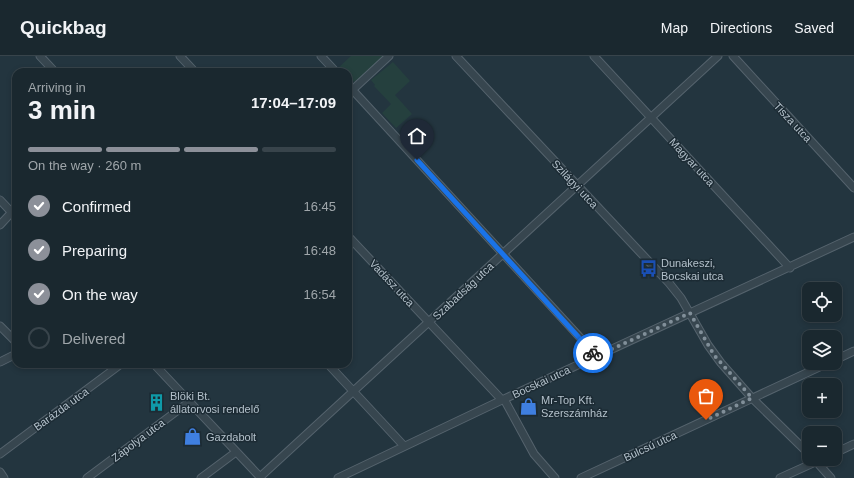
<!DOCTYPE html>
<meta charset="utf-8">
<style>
body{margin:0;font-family:Arial,sans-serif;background:#233037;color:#f1f3f6;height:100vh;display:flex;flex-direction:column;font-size:15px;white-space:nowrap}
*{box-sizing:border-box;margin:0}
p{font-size:13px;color:#9fa6aa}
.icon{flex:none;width:22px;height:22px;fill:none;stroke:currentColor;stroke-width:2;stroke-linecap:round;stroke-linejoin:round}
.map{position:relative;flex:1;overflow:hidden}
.drawer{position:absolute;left:12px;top:12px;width:340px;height:300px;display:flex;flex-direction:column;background:#1a282f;border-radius:12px;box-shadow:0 2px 6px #0003,0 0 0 1px #38444b}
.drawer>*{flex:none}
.tools{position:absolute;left:802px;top:226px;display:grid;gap:8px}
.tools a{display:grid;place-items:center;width:40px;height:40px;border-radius:8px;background:#1a282f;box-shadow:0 2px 6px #0003,0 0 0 1px #38444b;font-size:20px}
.pin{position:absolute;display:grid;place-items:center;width:34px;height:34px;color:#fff;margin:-41px -17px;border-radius:50% 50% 50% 0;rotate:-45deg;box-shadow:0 0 4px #0007}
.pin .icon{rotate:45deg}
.courier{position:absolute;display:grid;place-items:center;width:40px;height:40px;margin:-20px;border:3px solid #1a73e8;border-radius:50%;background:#fff;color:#222;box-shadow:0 1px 5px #0007}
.overview em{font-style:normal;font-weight:700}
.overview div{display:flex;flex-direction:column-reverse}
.overview{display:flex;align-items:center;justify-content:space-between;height:68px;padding:0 16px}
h1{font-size:26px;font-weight:700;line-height:30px}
.bar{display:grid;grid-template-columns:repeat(4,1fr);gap:6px 4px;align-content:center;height:48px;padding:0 16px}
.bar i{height:5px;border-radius:3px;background:#38444b}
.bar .active{background:#8c9099}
.bar p{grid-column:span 4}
ol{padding:0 16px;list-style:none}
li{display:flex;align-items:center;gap:12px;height:44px}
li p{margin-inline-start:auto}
li .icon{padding:4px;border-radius:50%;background:#8c9099;color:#fff;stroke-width:4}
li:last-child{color:#9fa6aa}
li i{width:22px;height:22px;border:2px solid #38444b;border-radius:50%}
header{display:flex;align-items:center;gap:24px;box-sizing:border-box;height:56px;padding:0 20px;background:#1a282f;border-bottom:1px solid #38444b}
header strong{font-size:19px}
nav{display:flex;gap:22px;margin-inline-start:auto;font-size:14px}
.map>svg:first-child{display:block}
.green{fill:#25403e}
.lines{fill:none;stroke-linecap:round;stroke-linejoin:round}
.minor-casing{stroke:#55636d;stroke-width:9}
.minor{stroke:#37464f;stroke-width:7}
.done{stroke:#818f99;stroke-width:4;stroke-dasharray:0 7.2}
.route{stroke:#1a73e8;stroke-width:5}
.labels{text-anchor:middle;stroke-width:3;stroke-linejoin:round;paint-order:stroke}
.street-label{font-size:11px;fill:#b3c0ca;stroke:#1c2b34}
.poi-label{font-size:11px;fill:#b3c0ca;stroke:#1c2b34;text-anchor:start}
</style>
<header>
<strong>Quickbag</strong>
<nav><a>Map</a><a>Directions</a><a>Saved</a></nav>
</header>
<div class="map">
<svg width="854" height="422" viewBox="0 0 854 422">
<rect width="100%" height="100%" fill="#23353f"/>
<path class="green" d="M351,0H384L356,26L348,24V16H340L337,13Z
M393,6L410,25L395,39L412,58L396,72L382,57L391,48L374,30L375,29L371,24Z"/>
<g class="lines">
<defs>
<path id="minor" d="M40,0L55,16
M180,0L195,16
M321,0L336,16
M456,0L669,227L681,242L708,289L721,307L752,342L809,398
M594,0L790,212
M733,0L854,132
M348,29L597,300
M348,38L389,0
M0,144L16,161
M0,169L12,156
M348,180L502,344
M0,270L16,286
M835,304L854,295
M0,306L16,298
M154,308L261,422
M328,308L404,390
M504,343L534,398L555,422
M835,397L854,388
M0,398L121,308
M814,403L831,422
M0,416L4,422
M260,421L718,0
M87,422L189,346
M201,422L236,396
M338,422L502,344L854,181
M581,422L828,307
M780,422L822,403"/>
</defs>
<use href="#minor" class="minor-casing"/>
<use href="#minor" class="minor"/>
</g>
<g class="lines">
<path class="done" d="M593,297L597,300L690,257L714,299L752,342L706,364"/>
<path class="route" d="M417,104L593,297"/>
</g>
<defs>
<symbol id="bus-bare" viewBox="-9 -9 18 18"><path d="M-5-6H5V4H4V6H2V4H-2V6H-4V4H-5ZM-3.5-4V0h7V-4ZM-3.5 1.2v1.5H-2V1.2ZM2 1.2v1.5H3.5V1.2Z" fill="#1a4fb4" stroke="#1c2b34" stroke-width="2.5" paint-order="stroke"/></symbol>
<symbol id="building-bare" viewBox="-9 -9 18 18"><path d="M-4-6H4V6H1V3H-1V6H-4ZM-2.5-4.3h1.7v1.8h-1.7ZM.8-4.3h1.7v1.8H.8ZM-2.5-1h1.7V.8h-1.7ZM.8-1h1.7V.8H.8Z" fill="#0f9aa8" stroke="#1c2b34" stroke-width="2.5" paint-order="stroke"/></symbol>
<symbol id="shop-bare" viewBox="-9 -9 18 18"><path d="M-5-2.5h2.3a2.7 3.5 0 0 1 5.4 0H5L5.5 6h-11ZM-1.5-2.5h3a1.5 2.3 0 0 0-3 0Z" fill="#3f7fe0" stroke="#1c2b34" stroke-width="2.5" paint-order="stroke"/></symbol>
</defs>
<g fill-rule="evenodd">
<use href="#bus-bare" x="636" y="200" width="25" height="25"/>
<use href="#building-bare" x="144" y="334" width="25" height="25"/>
<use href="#shop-bare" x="516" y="338" width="25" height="25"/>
<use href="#shop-bare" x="180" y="368" width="25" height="25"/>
</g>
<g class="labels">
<g class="street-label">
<text transform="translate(793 66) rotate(47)" y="4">Tisza utca</text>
<text transform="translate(692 106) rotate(47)" y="4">Magyar utca</text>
<text transform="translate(575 128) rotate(47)" y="4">Szilágyi utca</text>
<text transform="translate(392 227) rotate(47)" y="4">Vadász utca</text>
<text transform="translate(463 235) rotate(-43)" y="4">Szabadság utca</text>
<text transform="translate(541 326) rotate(-25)" y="4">Bocskai utca</text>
<text transform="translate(61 353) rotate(-36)" y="4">Barázda utca</text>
<text transform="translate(138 384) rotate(-37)" y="4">Zápolya utca</text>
<text transform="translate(650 390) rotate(-25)" y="4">Bulcsú utca</text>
</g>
<g class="poi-label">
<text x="661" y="211">Dunakeszi,<tspan x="661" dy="13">Bocskai utca</tspan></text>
<text x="170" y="344">Blöki Bt.<tspan x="170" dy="13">állatorvosi rendelő</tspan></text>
<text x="541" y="348">Mr-Top Kft.<tspan x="541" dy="13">Szerszámház</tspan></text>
<text x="206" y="385">Gazdabolt</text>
</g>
</g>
</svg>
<div class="tools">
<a><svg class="icon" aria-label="locate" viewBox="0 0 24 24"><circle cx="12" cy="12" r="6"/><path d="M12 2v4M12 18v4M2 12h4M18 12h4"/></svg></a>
<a><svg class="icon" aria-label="layers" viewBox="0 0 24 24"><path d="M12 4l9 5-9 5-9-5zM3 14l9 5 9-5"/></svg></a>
<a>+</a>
<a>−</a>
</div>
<div class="pin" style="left:706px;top:364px;background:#ea580c"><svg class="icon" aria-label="bag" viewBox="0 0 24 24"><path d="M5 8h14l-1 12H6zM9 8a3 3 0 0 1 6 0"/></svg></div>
<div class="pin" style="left:417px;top:104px;background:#1f2937"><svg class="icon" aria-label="home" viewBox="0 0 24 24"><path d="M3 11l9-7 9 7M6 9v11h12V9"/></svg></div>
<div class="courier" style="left:593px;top:297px"><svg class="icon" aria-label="bike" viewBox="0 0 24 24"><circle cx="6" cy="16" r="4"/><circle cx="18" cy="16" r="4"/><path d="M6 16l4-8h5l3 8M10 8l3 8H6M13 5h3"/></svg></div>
<section class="drawer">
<div class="overview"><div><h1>3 min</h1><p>Arriving in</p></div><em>17:04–17:09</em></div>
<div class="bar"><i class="active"></i><i class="active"></i><i class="active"></i><i></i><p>On the way · 260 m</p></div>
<ol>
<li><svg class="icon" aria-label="check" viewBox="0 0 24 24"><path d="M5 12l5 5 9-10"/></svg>Confirmed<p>16:45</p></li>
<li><svg class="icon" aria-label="check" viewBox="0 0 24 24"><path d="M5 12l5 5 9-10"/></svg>Preparing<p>16:48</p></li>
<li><svg class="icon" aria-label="check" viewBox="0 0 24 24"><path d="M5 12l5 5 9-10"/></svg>On the way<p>16:54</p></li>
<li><i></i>Delivered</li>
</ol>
</section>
</div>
